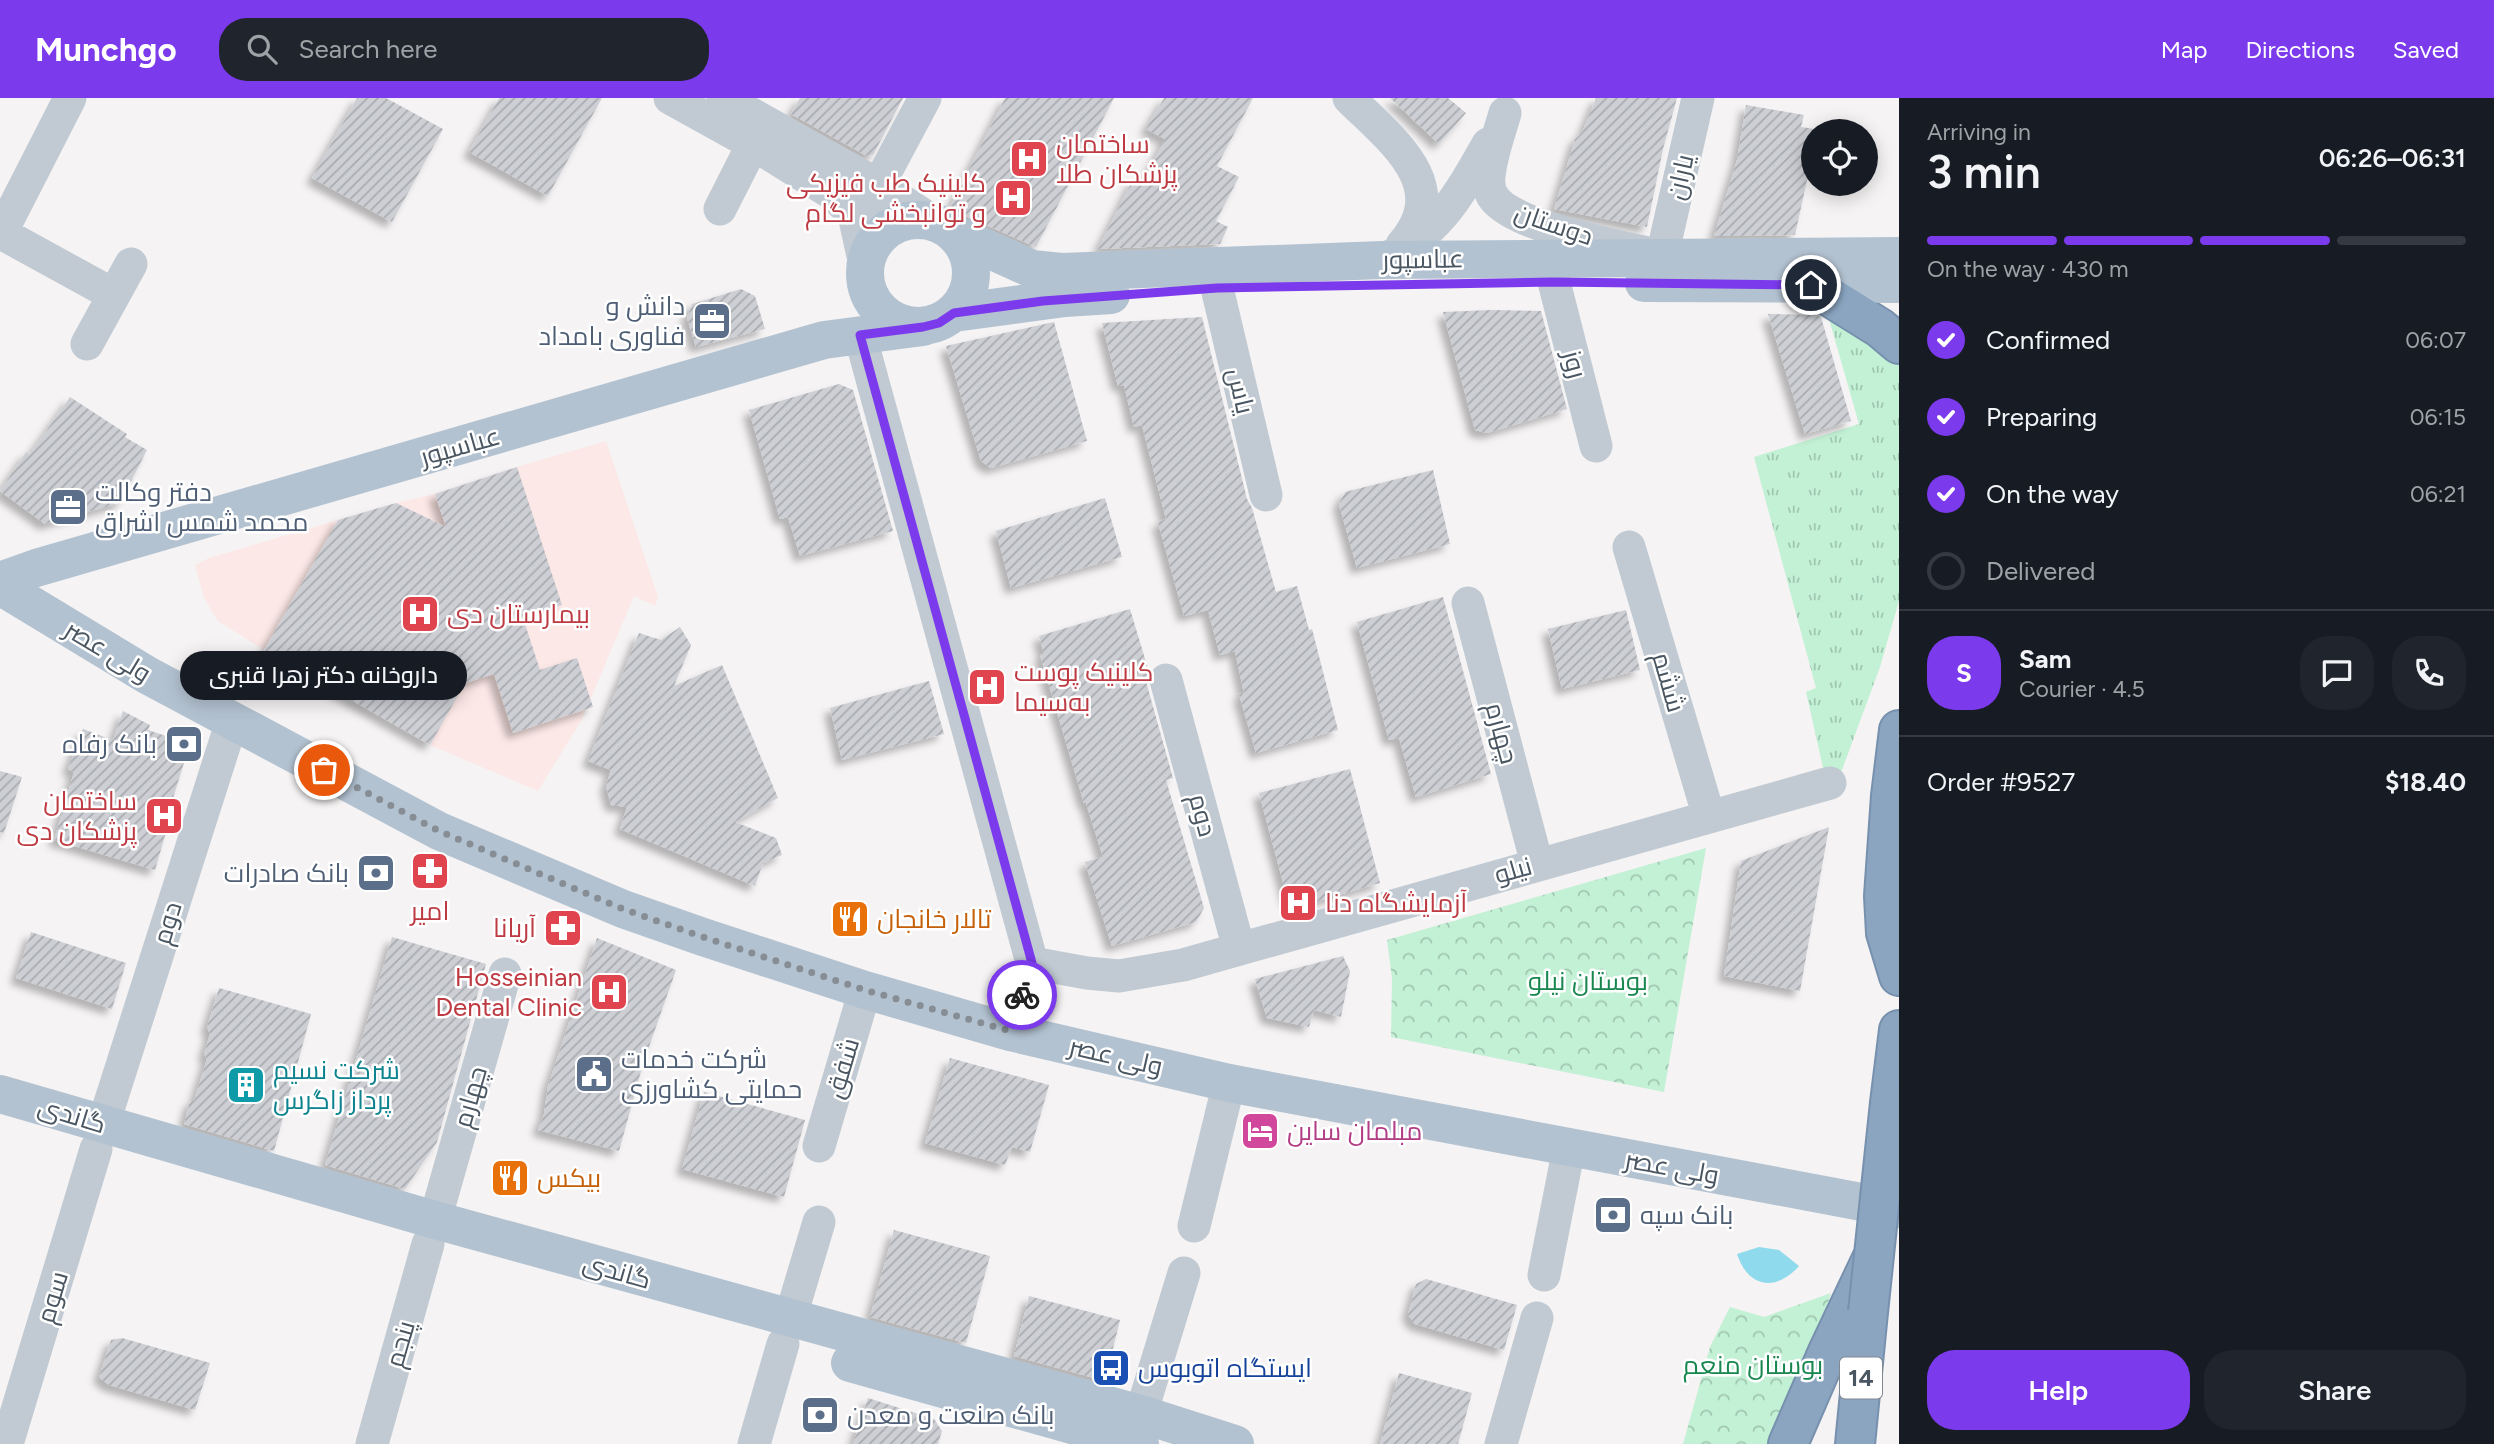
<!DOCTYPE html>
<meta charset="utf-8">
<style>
body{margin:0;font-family:Figtree,Cairo,sans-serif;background:#20242c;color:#f1f3f6;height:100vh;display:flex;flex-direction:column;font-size:26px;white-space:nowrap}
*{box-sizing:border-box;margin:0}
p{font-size:23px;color:#9ea1a6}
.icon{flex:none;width:38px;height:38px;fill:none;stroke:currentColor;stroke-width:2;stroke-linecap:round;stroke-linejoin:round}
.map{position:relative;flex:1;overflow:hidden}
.drawer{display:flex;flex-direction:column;background:#171b24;width:595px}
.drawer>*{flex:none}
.fabs{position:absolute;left:1801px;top:21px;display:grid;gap:14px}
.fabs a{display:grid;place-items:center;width:77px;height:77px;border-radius:50%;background:#171b24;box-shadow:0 4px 18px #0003;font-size:35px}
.pin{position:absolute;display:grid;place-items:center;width:60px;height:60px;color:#fff;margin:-30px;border:4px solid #fff;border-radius:50%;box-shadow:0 2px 7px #0007}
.courier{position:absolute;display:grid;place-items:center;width:70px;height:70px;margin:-35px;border:5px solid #7c3aed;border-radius:50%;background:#fff;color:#222;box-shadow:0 2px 9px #0007}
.bubble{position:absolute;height:49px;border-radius:24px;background:#171b24;box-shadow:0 4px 18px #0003;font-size:23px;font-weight:600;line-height:49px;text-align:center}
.overview em{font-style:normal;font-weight:600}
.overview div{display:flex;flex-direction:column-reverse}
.overview{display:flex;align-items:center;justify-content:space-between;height:119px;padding:0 28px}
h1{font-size:46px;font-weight:600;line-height:52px}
.bar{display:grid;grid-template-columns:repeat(4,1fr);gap:10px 7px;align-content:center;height:84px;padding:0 28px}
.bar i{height:9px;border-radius:5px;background:#363941}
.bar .on{background:#7c3aed}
.bar p{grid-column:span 4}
.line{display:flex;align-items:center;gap:18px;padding:0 28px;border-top:2px solid #363941}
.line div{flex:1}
.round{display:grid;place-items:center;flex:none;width:74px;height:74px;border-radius:28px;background:#20242c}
ol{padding:0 28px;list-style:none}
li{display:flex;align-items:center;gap:21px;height:77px}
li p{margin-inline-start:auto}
li .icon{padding:7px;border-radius:50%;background:#7c3aed;color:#fff;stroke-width:4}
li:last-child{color:#9ea1a6}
li i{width:38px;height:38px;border:4px solid #363941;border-radius:50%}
.primary-button{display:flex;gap:14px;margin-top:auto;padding:14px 28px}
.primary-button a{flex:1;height:80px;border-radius:28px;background:#7c3aed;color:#fff;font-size:28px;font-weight:600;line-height:80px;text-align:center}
.primary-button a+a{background:#20242c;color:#f1f3f6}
header{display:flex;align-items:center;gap:42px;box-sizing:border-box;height:98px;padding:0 35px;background:#7c3aed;color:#fff}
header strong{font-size:33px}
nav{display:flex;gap:38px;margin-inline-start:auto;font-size:24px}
.search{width:490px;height:63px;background:#20242c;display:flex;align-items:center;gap:18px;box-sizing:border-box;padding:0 24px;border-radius:28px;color:#9ea1a6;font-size:26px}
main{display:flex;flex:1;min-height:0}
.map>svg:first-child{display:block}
.medical{fill:#fce8e6}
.grass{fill:url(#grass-tufts)}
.park{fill:url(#park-crowns)}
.water{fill:#90daee}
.building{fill:url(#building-hatch);filter:url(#shadow)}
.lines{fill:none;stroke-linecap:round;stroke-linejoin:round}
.highway-casing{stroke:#7690ad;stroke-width:42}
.minor{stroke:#c1cad2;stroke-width:33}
.major{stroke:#b3c2d1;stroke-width:38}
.highway{stroke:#8ba5c1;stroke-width:38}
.highway-bridge-casing{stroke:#7690ad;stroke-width:42;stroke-linecap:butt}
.highway-bridge{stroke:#8ba5c1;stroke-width:38}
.done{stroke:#868d94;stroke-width:7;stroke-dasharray:0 12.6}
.route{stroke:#7c3aed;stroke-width:9}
.labels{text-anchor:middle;stroke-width:5;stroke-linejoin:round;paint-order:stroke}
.shield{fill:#fff;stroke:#808990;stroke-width:2}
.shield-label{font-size:24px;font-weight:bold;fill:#4a5661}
.health-label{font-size:26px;fill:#be3a42;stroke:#fff;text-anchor:start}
.street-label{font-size:26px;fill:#4a5661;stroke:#fff}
.service-label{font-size:26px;fill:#4e5e75;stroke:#fff;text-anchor:start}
.food-label{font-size:26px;fill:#c56008;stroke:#fff;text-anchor:start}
.park-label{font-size:26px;fill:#17864f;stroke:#fff}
.culture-label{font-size:26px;fill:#0d838f;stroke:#fff;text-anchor:start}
.hotel-label{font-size:26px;fill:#b23c85;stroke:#fff;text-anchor:start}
.transit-label{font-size:26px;fill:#164399;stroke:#fff;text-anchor:start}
</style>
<header>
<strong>Munchgo</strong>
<div class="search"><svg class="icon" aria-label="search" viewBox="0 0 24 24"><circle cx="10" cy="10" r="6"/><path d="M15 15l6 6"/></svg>Search here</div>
<nav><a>Map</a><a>Directions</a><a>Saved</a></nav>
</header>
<main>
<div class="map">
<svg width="1899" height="1346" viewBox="0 0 1899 1346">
<defs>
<pattern id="grass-tufts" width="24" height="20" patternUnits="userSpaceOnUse" patternTransform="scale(1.75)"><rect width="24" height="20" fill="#c3f1d5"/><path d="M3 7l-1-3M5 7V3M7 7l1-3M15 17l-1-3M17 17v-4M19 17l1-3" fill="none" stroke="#a0c6b0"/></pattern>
<pattern id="park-crowns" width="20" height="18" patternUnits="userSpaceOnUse" patternTransform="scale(1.75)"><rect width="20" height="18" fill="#c3f1d5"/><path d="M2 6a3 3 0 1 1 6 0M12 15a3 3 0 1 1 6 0" fill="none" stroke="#a0c6b0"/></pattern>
<pattern id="building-hatch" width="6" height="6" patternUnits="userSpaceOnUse" patternTransform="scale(1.75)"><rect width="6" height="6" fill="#cdcfd5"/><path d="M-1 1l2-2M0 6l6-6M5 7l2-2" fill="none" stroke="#a8abb0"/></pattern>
<filter id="shadow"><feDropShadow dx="-6" dy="6" stdDeviation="3.5" flood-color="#0004"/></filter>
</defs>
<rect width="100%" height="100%" fill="#f5f3f3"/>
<path class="medical" d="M606,343L658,499L655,508L634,498L582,621L538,693L430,647L264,552L218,523L204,500L195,467L209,460L396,405L435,396L517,369Z"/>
<path class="grass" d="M1829,221L1859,230L1899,260V503L1880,569L1842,672L1824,674L1806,594L1816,590L1754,359L1859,326Z"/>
<path class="park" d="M1706,750L1664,994L1391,939L1392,880L1387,842Z
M1831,1195L1819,1235L1767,1346H1683L1710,1249L1730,1209L1764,1219Z"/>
<path class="water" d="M1759,1149L1779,1152L1799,1168C1776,1194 1748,1190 1737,1156Z"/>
<path class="building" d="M357,0H386L443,31L392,124L312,80Z
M499,0H602L548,98L469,54Z
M800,0H903L873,57L867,58L791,16Z
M1005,0H1114L1036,149L949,111Z
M1164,0H1253L1217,68L1239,79L1216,123L1228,129L1220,146L1098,151L1133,81L1142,86L1165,41L1146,31Z
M1390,0H1448L1466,15L1439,46Z
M1596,0H1677L1663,51L1647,129L1554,111L1575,41L1582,35Z
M1746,7L1804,17L1801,29L1815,31L1809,73L1795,137L1714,138L1737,62Z
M741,191L755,198L765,231L696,249L687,220L692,206Z
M1491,212L1541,213L1567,311L1487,335L1475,332L1443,214Z
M1768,216L1818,217L1821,219L1851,323L1805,336Z
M1202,219L1247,401L1252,410L1276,494L1297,488L1309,532L1312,531L1338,632L1256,655L1239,596L1244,595L1235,553L1220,557L1208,512L1184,518L1158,424L1166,421L1142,327L1134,329L1124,287L1118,288L1102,225Z
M1054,224L1087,343L991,370L981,363L946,248Z
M839,286L853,292L893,433L800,458L788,419L780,421L749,312Z
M70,299L127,336L125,339L147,352L120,405L45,426L0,393L26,354L30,356Z
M517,369L562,507L523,520L540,572L577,560L593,609L513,635L494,576L465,585L430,647L264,552L338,422L396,405L446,429L435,396Z
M1433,372L1450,446L1357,470L1339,406L1345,394Z
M1105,400L1122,459L1011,490L996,433Z
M1443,499L1491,676L1416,699L1399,640L1389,642L1357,524Z
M1130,511L1149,574L1147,587L1173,680L1166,682L1204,810L1196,824L1112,848L1085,764L1103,759L1086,705H1084L1040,557L1044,556L1039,538Z
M1626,512L1640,572L1562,591L1548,531Z
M680,529L691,547L674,588L722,567L778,700L735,724L776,740L782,757L763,765L755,788L620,731L627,709L611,707L606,688L611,672L588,663L639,535L661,542Z
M929,583L944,636L842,662L830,610Z
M123,613L150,627L148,632L172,640L165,659L184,665L163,732L166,734L155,772L54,742L74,674L68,671L83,631L113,642Z
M1350,671L1380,785L1297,809L1295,801L1288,803L1259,695Z
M0,673L22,679L4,735L0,734Z
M1829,729L1800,893L1724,878L1741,763Z
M31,834L126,865L112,911L16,880Z
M392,839L486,866L437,1044L405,1091L325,1067Z
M597,840L676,872L643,966L619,1053L538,1032L544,1016L548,988Z
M1343,858L1350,873L1341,919L1314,912L1309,929L1267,920L1255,881Z
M219,890L311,916L274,1053L184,1026L190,1003H194L207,961L204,956L210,936L207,929Z
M950,960L1049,987L1030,1054L1012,1049L1005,1067L925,1045Z
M704,994L805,1022L784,1099L682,1071Z
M894,1132L990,1158L966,1245L870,1219Z
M1426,1181L1517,1207L1504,1252L1415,1226L1408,1217L1416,1186Z
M1029,1198L1120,1222L1105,1283L1014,1258Z
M122,1240L210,1265L195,1312L109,1287L99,1279L111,1242Z
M1399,1275L1472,1295L1458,1346H1380Z
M868,1300L934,1321L942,1333L938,1346H853Z"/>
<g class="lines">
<defs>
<path id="highway" d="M1811,187L1880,230L1899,246
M1899,632L1891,698L1884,798L1886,835L1899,878
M1890,1005L1899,932
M1788,1346L1827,1256L1871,1163
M1855,1346L1868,1214"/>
</defs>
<use href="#highway" class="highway-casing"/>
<path class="minor" d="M670,0L753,46L833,96L854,117L865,167
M723,0L878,87L934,124
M1349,0C1389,40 1455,87 1402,147
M1505,15C1500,34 1483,77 1491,95C1505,128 1627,150 1662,158L1698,0
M869,105L925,0
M720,111L753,46
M1,135L114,197
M0,137L70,0
M1382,162C1438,137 1459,97 1488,46
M1554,184L1596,348
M1217,190L1266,397
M860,237L1032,865L1020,905
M87,246L131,166
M1629,449L1709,719
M1468,505L1537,766
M1166,582L1239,851
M1032,865L1087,875L1119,878L1183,867L1830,685
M103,1027L232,623
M819,1048L865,892
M435,1122L505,876
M1194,1128L1229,985
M1544,1177L1569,1050
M790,1221L819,1124
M1141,1316L1184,1175
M7,1346L96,1051
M372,1346L428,1146
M754,1346L783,1246
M1501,1346L1537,1220"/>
<path class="major" d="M865 175a53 53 0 1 1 106 0a53 53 0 1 1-106 0Z
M955,136L1032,171L1061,174L1382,162L1899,158
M1644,185L1899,186
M954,215L1065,200L1111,197
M0,483L36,470L824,242L923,229
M0,488L147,577L439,733L623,811L703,839L865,892L1010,934L1229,985L1899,1111
M0,996L435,1122L1141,1316L1235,1346
M850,1265L1140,1346"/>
<use href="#highway" class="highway"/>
<defs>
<path id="highway-bridge" d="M1868,1214L1890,1005"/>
</defs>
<use href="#highway-bridge" class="highway-bridge-casing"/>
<use href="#highway-bridge" class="highway-bridge"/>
</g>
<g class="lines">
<path class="done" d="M324,672L439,733L623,811L703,839L865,892L1010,933L1022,897"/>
<path class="route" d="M1022,897L1032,865L860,237L923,229L939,225L954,215L1043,203L1217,190L1553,184L1811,187"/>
</g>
<defs>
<symbol id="hospital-square" viewBox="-11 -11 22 22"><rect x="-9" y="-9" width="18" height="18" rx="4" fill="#e0444e" stroke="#fff"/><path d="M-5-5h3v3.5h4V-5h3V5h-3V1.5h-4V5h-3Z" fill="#fff"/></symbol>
<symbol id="office-square" viewBox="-11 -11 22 22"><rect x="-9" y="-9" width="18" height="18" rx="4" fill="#5c6f8a" stroke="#fff"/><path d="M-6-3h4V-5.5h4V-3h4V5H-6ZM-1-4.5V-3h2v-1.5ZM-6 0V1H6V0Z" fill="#fff"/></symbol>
<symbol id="bank-square" viewBox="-11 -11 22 22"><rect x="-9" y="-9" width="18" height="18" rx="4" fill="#5c6f8a" stroke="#fff"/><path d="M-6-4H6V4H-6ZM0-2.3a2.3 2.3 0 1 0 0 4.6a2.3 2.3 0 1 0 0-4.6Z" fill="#fff"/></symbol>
<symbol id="pharmacy-square" viewBox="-11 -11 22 22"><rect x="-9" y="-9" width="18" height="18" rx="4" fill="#e0444e" stroke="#fff"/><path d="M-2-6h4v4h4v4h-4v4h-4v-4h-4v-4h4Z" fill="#fff"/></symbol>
<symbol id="restaurant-square" viewBox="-11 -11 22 22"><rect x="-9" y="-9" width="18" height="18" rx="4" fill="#e8710a" stroke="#fff"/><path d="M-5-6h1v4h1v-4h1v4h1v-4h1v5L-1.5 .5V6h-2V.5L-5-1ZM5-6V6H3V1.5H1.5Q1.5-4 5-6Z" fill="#fff"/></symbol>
<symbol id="civic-square" viewBox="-11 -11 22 22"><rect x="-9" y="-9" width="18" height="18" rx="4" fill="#5c6f8a" stroke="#fff"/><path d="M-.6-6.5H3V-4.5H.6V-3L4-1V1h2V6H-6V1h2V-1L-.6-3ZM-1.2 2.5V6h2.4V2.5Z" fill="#fff"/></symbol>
<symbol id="building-square" viewBox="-11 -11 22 22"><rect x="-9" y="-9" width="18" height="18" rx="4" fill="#0f9aa8" stroke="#fff"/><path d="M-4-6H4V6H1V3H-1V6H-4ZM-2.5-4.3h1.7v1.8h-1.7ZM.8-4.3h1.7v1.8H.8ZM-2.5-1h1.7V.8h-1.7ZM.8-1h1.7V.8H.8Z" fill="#fff"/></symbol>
<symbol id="hotel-square" viewBox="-11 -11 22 22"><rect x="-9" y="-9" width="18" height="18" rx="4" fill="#d1479c" stroke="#fff"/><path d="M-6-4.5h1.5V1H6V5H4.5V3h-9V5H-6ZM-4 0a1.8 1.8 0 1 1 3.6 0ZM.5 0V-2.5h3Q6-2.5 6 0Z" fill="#fff"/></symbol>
<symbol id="bus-square" viewBox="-11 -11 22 22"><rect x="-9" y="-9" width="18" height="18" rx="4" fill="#1a4fb4" stroke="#fff"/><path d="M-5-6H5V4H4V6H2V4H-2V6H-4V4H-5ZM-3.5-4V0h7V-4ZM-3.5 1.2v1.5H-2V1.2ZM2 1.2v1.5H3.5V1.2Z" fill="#fff"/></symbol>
</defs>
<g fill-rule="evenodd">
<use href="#hospital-square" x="1007" y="39" width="44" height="44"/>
<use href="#hospital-square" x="991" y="78" width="44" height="44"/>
<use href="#office-square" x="690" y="201" width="44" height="44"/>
<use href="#office-square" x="46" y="387" width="44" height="44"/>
<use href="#hospital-square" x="398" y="494" width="44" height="44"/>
<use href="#hospital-square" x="965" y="567" width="44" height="44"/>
<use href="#bank-square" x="162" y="624" width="44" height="44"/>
<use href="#hospital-square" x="142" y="696" width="44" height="44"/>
<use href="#pharmacy-square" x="408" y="751" width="44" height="44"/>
<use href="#bank-square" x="354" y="753" width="44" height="44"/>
<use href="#hospital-square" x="1276" y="783" width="44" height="44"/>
<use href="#restaurant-square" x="828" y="799" width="44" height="44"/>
<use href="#pharmacy-square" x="541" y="808" width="44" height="44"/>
<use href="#hospital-square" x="587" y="872" width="44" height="44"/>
<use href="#civic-square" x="572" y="954" width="44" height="44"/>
<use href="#building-square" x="224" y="965" width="44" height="44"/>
<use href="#hotel-square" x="1238" y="1011" width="44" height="44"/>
<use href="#restaurant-square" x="488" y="1058" width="44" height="44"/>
<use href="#bank-square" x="1591" y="1095" width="44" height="44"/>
<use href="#bus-square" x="1089" y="1248" width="44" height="44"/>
<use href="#bank-square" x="798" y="1295" width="44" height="44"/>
</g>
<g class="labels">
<rect class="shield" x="1840" y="1259.5" width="42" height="41" rx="5"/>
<g class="shield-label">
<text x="1861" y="1288">14</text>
</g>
<g class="health-label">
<text x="1056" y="55">ساختمان<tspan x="1056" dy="30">پزشکان طلا</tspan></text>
<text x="986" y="94" text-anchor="end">کلینیک طب فیزیکی<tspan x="986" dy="30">و توانبخشی لگام</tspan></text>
<text x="447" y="525">بیمارستان دی</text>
<text x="1014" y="583">کلینیک پوست<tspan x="1014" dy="30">به‌سیما</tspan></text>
<text x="137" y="712" text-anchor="end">ساختمان<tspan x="137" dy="30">پزشکان دی</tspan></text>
<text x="1325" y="814">آزمایشگاه دنا</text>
<text x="430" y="822" text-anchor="middle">امیر</text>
<text x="536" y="839" text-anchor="end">آریانا</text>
<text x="582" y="888" text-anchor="end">Hosseinian<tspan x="582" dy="30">Dental Clinic</tspan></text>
</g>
<g class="street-label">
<text transform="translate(1680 79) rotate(-77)" y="9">یاران</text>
<text transform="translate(1554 126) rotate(19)" y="9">دوستان</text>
<text transform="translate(1423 161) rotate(-1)" y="9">عباسپور</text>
<text transform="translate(1575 266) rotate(75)" y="9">روز</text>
<text transform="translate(1241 293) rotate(77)" y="9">یاس</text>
<text transform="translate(460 348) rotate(-16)" y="9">عباسپور</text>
<text transform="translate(108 553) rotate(31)" y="9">ولی عصر</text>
<text transform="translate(1669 584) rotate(74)" y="9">ششم</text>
<text transform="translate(1502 635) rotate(75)" y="9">چهارم</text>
<text transform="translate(1203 717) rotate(75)" y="9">دوم</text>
<text transform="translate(1513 772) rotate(-16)" y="9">نیلو</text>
<text transform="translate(167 825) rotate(-73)" y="9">دوم</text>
<text transform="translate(1116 958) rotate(13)" y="9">ولی عصر</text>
<text transform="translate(842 970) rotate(-73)" y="9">شفق</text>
<text transform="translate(470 999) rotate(-74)" y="9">چهارم</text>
<text transform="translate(72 1017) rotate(17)" y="9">گاندی</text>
<text transform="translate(1672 1069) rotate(10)" y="9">ولی عصر</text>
<text transform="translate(617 1173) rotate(16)" y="9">گاندی</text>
<text transform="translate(52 1199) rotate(-73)" y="9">سوم</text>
<text transform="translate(400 1246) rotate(-74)" y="9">پنجم</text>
</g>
<g class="service-label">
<text x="685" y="217" text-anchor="end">دانش و<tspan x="685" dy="30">فناوری بامداد</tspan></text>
<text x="95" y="403">دفتر وکالت<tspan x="95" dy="30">محمد شمس اشراق</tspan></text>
<text x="157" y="655" text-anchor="end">بانک رفاه</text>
<text x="349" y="784" text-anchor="end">بانک صادرات</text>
<text x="621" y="970">شرکت خدمات<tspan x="621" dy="30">حمایتی کشاورزی</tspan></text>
<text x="1640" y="1126">بانک سپه</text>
<text x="847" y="1326">بانک صنعت و معدن</text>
</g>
<g class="food-label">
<text x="877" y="830">تالار خانجان</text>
<text x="537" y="1089">بیکس</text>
</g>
<g class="park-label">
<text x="1588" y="892">بوستان نیلو</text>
<text x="1753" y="1276">بوستان منعم</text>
</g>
<g class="culture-label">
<text x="273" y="981">شرکت نسیم<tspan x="273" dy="30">پرداز زاگرس</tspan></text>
</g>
<g class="hotel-label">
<text x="1287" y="1042">مبلمان ساین</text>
</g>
<g class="transit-label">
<text x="1138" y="1279">ایستگاه اتوبوس</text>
</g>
</g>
</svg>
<div class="fabs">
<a><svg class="icon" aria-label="locate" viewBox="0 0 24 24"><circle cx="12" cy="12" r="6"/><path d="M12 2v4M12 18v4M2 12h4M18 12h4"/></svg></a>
</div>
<div class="pin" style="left:324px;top:672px;background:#ea580c"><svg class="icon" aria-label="bag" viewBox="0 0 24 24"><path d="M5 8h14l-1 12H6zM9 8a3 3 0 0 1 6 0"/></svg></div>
<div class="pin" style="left:1811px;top:187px;background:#1f2937"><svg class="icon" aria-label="home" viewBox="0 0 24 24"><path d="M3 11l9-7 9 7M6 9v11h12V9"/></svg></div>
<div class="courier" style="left:1022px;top:897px"><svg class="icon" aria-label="bike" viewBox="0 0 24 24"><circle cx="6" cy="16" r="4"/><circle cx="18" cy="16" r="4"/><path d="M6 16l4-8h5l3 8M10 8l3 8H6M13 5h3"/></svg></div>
<div class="bubble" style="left:180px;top:553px;width:287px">داروخانه دکتر زهرا قنبری</div>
</div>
<section class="drawer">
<div class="overview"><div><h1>3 min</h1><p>Arriving in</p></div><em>06:26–06:31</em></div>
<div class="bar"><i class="on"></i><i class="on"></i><i class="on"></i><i></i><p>On the way · 430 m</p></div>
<ol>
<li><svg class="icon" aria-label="check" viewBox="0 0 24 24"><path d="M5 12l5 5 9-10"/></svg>Confirmed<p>06:07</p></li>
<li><svg class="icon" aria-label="check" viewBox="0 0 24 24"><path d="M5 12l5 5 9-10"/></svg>Preparing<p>06:15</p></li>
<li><svg class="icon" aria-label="check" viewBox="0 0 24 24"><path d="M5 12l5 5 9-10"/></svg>On the way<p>06:21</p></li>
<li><i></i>Delivered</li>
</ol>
<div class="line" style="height:126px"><b class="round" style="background:#7c3aed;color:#fff">S</b><div><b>Sam</b><p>Courier · 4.5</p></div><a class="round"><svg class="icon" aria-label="chat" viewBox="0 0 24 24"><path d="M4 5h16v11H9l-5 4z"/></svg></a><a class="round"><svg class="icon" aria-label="phone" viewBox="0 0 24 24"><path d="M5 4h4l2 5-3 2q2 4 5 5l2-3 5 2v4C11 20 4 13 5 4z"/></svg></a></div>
<div class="line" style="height:91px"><div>Order #9527</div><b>$18.40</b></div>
<div class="primary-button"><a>Help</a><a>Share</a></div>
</section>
</main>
